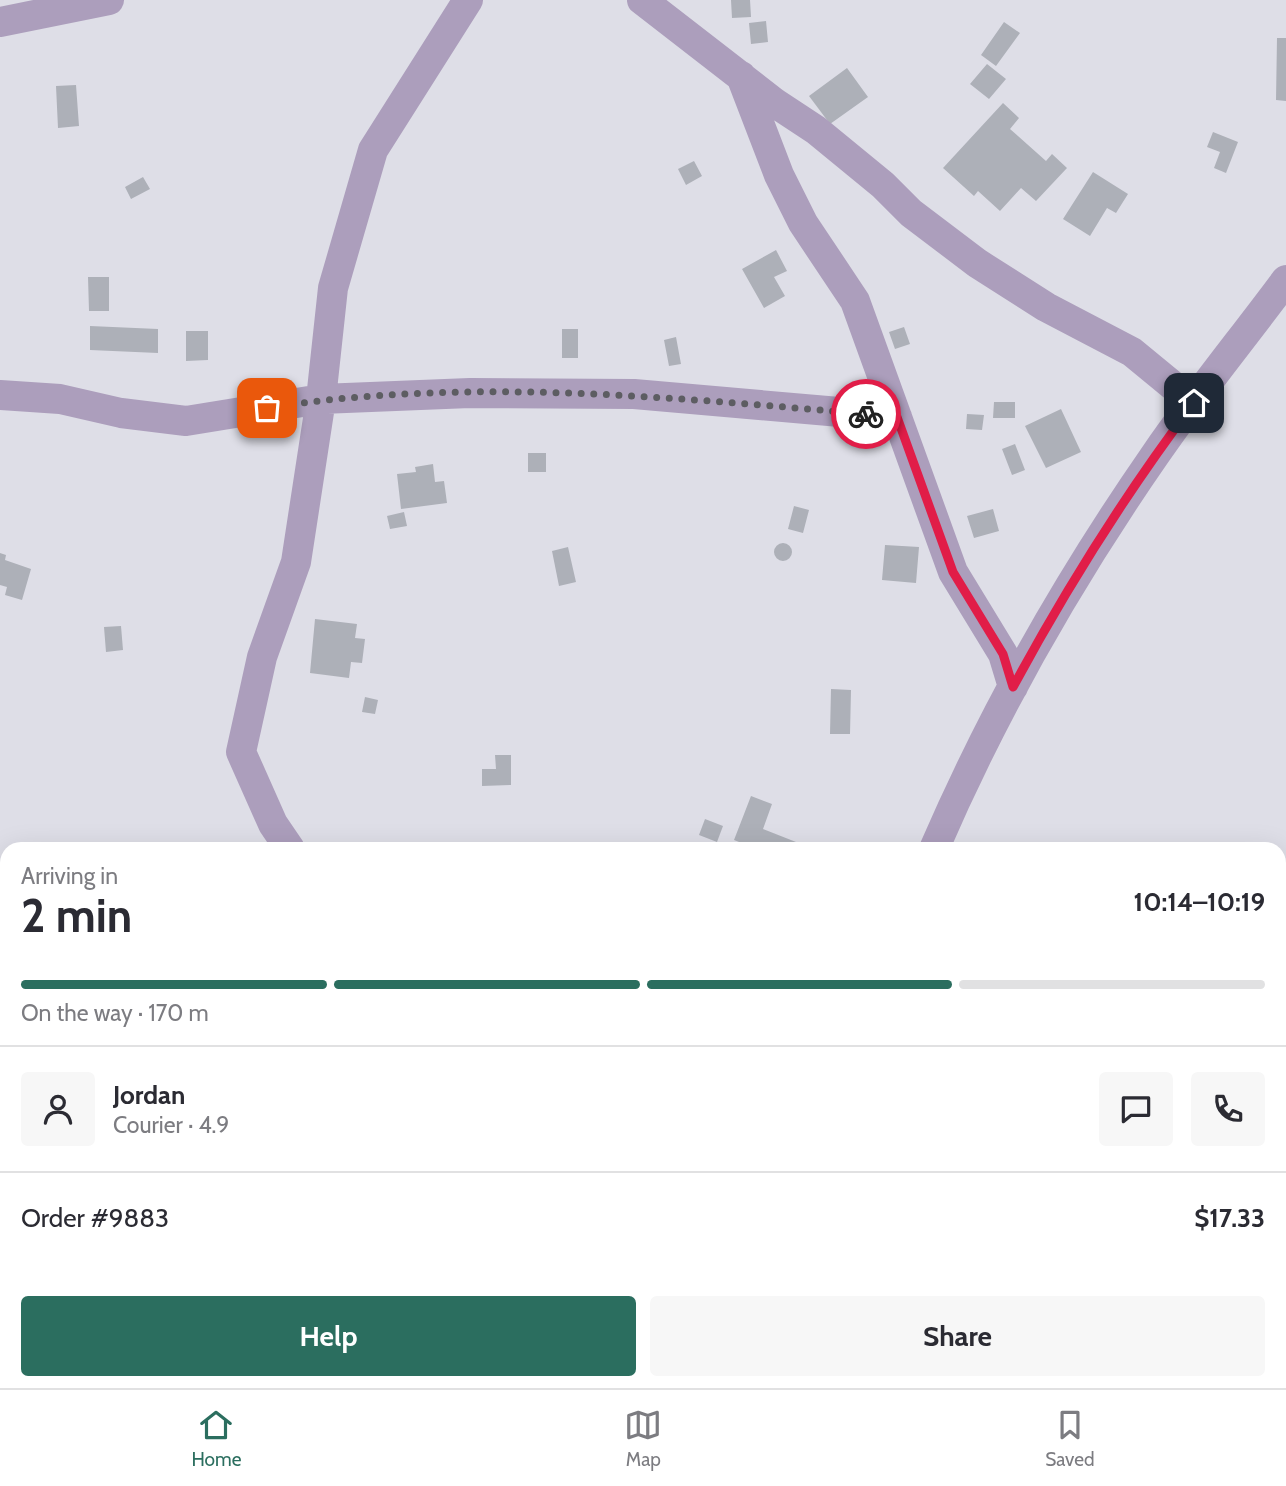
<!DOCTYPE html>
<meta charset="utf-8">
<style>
body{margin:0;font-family:Cabin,sans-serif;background:#f7f7f7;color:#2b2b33;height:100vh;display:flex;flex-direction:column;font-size:26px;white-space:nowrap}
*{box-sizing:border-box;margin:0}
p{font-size:23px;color:#7c7c81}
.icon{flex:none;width:38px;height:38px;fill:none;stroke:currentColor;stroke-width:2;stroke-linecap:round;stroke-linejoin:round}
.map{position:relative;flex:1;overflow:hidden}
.panel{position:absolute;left:0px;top:842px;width:1286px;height:548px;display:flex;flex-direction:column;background:#fff;border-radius:21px 21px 0 0;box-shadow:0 7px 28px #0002}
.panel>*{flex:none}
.pin{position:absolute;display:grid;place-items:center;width:60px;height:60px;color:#fff;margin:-30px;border-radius:14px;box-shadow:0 4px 10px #0006}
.courier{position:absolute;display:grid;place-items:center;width:70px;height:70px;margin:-35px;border:5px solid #e11d48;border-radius:50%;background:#fff;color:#222;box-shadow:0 2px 9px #0007}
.head em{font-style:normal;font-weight:700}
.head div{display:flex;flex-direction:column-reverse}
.head{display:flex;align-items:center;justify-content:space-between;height:119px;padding:0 21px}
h1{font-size:46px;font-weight:700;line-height:52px}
.bar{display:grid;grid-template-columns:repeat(4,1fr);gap:10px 7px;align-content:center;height:84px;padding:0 21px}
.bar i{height:9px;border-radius:5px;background:#e1e1e2}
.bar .active{background:#2b6e5f}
.bar p{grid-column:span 4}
.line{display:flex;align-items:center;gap:18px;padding:0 21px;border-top:2px solid #e1e1e2}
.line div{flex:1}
.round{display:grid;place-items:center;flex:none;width:74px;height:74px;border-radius:7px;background:#f7f7f7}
.primary-button{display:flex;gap:14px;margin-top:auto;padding:14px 21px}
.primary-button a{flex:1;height:80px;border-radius:7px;background:#2b6e5f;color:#fff;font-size:28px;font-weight:700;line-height:80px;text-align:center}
.primary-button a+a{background:#f7f7f7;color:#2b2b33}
.menu{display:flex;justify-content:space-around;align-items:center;height:98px;border-top:2px solid #e1e1e2;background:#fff;font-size:19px;color:#7c7c81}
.menu a{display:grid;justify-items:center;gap:4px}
.menu .active{color:#2b6e5f}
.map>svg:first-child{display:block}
.building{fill:#adb0b8}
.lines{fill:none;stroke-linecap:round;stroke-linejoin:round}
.minor{stroke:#ac9ebc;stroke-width:30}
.done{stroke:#5d5d62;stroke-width:7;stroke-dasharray:0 12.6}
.route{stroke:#e11d48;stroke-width:9}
</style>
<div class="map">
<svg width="1286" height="1388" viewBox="0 0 1286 1388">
<rect width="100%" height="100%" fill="#dedee7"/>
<path class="building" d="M731,0H750L751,17L732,18Z
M766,21L768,42L751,44L749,23Z
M1004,22L1020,33L996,66L981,55Z
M1277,38H1286V101L1276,100Z
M987,64L1006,79L989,99L970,84Z
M847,68L868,97L830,124L809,96Z
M76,85L79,126L58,128L56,86Z
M1003,103L1019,118L1010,129L1046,161L1052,154L1067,168L1036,201L1021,188L1000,211L978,191L974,196L943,168Z
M1213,132L1238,142L1226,173L1214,168L1220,152L1207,147Z
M694,161L702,176L686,185L678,169Z
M1093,172L1128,194L1116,213L1107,208L1090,236L1063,219Z
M143,177L150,189L131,199L125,187Z
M776,250L787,271L774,277L785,296L764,308L742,269Z
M88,277H109V311H89Z
M90,326L158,329V353L90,350Z
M904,327L910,344L895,349L889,332Z
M562,329H578V358H562Z
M186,331H208V360L186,361Z
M676,337L681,364L669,366L664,340Z
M994,402H1015V418H993Z
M1061,409L1081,452L1046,468L1025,426Z
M967,414L984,415L982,430L966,429Z
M1015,444L1025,470L1012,475L1002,449Z
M528,453H546V472H528Z
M433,464L435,482L444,481L447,503L401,509L397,474L416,472L415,467Z
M794,506L809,510L803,533L788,529Z
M993,509L999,531L974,538L967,516Z
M404,512L407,526L390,529L387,516Z
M774 552a9 9 0 1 1 18 0a9 9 0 1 1-18 0Z
M885,545L919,547L916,583L882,580Z
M568,547L576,582L559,586L552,551Z
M0,553L6,555L5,560L31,569L22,600L5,595L7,587L0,585Z
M315,619L357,624L355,638L365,639L362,663L351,662L349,678L310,673Z
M121,626L123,650L106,652L104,627Z
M831,689L851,690L850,734H830Z
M365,697L378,700L375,714L362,712Z
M495,755H511V785L482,786V769H496Z
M751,796L772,804L763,829L796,842L794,849H757L734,840Z
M705,819L723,826L717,842L699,835Z"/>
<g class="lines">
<path class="minor" d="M642,0L775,103L816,130L883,185L911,213L977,263L1046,307L1132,352L1194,403
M0,22L109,0
M741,76L779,175L803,223L855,301L953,572L1003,654L1013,687
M0,395L60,399L121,413L186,421L321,399L470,393L634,394L897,417
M290,849L273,824L241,752L262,657L296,562L321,399L333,288L373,150L468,0
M934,849C994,710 1069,579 1155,455C1196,395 1243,338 1286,280
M0,956L7,961
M743,1388L744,1382"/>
</g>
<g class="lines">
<path class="done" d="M267,408C465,377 667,397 866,414"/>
<path class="route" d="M866,414L897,417L953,572L1003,654L1013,687C1066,589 1126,493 1194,403"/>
</g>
</svg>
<div class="pin" style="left:267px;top:408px;background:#ea580c"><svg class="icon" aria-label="bag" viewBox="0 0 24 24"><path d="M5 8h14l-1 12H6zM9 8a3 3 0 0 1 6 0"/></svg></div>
<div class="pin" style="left:1194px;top:403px;background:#1f2937"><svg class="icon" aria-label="home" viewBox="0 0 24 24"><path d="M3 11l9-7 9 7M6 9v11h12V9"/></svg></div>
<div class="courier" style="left:866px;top:414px"><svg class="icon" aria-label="bike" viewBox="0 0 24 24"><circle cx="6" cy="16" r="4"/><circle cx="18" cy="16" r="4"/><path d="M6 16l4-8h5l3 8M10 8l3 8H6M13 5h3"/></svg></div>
<section class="panel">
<div class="head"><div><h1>2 min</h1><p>Arriving in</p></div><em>10:14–10:19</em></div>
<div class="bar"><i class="active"></i><i class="active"></i><i class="active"></i><i></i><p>On the way · 170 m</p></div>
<div class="line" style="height:126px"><a class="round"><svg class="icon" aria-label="person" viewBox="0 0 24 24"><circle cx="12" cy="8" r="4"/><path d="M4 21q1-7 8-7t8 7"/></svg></a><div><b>Jordan</b><p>Courier · 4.9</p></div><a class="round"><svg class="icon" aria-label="chat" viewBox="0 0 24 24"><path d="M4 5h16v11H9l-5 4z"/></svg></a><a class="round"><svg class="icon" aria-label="phone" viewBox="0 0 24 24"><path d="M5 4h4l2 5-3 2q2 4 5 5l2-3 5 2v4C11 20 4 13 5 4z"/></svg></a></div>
<div class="line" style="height:91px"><div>Order #9883</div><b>$17.33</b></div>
<div class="primary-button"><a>Help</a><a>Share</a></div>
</section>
</div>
<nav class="menu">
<a class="active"><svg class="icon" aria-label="home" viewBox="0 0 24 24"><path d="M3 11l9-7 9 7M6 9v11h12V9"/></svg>Home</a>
<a><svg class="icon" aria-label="map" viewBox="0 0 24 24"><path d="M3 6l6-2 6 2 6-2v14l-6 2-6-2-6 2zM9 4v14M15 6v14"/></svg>Map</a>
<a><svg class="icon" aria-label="saved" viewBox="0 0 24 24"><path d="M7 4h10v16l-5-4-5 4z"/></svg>Saved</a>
</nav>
